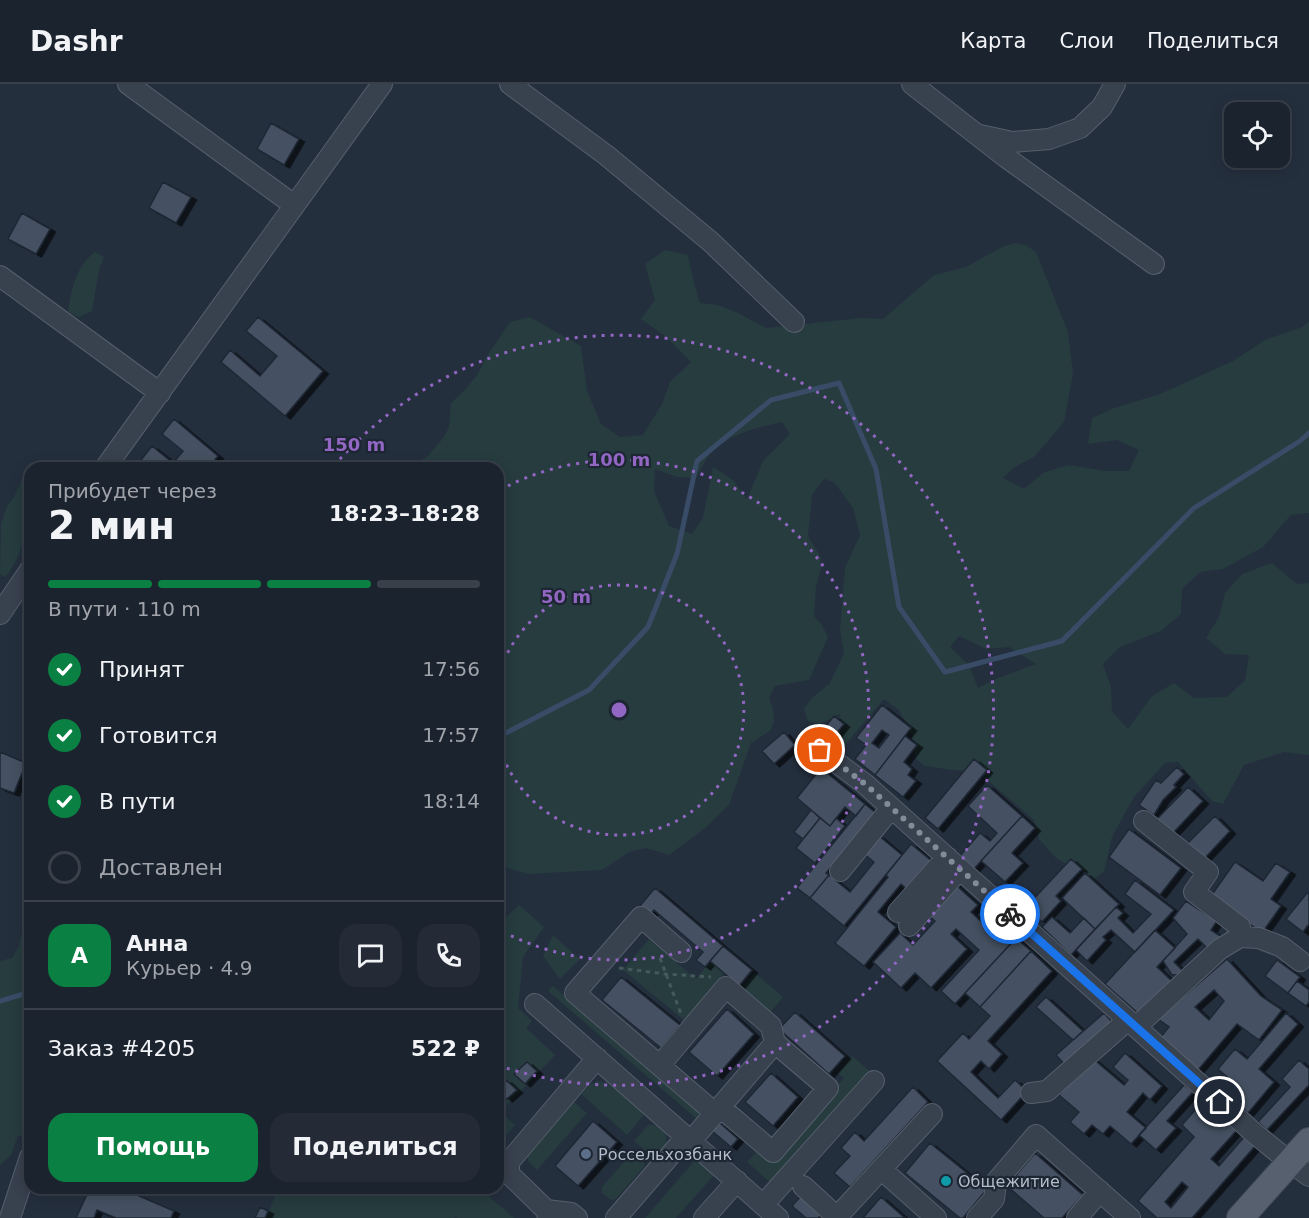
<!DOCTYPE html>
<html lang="ru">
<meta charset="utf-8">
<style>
body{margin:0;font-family:"DejaVu Sans",sans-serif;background:#242b36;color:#f1f3f6;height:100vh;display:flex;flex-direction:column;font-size:22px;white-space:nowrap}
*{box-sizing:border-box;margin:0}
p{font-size:20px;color:#a0a4aa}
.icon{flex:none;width:33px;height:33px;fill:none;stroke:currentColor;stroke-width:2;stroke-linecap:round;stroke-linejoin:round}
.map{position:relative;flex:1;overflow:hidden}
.panel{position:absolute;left:24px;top:378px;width:480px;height:732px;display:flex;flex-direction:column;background:#1b232e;border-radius:18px;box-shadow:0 3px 15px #0003,0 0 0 2px #39404a}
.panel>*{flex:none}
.controls{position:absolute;left:1224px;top:18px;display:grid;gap:12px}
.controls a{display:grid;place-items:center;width:66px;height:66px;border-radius:12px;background:#1b232e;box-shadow:0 3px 15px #0003,0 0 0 2px #39404a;font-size:30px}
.pin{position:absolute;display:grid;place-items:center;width:51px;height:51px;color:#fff;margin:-26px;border:3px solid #fff;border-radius:50%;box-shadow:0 2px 6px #0007}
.courier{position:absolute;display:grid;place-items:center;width:60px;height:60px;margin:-30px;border:4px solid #1a73e8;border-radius:50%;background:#fff;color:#222;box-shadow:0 2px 8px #0007}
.headline em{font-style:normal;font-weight:600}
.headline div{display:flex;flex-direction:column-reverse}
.headline{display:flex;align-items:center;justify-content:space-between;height:102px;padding:0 24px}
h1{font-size:39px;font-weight:600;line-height:45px}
.bar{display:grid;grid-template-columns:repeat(4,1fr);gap:9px 6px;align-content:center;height:72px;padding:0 24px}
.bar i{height:8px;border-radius:4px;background:#39404a}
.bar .selected{background:#0b8043}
.bar p{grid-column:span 4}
.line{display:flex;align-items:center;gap:15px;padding:0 24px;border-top:2px solid #39404a}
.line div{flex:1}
.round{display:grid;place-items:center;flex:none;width:63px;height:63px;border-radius:18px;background:#242b36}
ol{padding:0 24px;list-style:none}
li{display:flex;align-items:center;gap:18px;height:66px}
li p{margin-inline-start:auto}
li .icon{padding:6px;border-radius:50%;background:#0b8043;color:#fff;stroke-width:4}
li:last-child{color:#a0a4aa}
li i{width:33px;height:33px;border:3px solid #39404a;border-radius:50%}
.action{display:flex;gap:12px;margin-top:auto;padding:12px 24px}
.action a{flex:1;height:69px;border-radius:18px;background:#0b8043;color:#fff;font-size:24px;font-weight:600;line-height:69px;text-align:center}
.action a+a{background:#242b36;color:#f1f3f6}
header{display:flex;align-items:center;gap:36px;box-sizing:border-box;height:84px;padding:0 30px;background:#1b232e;border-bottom:2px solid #39404a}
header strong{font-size:28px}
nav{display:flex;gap:33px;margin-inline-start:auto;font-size:21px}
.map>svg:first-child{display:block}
.green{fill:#263c3f;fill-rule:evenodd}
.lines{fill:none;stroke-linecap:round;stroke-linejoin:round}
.stream{stroke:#394c67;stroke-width:5}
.building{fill:#455162;stroke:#1f2835;stroke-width:1.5;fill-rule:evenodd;filter:url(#shadow)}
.minor-casing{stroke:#565f6c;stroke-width:22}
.major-casing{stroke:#414a57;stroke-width:28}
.path{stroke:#44595c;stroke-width:3;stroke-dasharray:4.5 4.5;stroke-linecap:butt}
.minor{stroke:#38414e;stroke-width:20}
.major{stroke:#56606e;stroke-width:26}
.done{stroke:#828b98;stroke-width:6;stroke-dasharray:0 10.8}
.route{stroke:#1a73e8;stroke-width:8}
.ring{fill:none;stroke:#9266c3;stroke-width:3;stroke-dasharray:3 6}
.service-dot{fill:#5c6f8a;stroke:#1d2633;stroke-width:2}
.culture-dot{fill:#0f9aa8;stroke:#1d2633;stroke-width:2}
.labels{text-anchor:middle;stroke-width:4.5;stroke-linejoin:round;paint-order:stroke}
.poi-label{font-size:16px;fill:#b4bcc9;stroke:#1d2633;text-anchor:start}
.centre{fill:#9266c3;stroke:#1d2633;stroke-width:3}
.ring-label{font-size:18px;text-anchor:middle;font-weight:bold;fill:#9266c3;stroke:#1d2633;stroke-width:4.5;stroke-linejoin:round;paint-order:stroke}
</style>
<header>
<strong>Dashr</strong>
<nav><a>Карта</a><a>Слои</a><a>Поделиться</a></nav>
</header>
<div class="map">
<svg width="1309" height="1134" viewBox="0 0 1309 1134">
<defs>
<filter id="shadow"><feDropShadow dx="5.5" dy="3" stdDeviation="0" flood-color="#0009"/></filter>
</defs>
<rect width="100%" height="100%" fill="#242f3e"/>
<path class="green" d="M1014,159L1026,161L1036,168L1068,248L1073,290L1064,338L1034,373L1013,384L1003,394L1024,405L1043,389L1068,381L1105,387H1129L1139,366L1117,356L1088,360L1092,334L1114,324L1160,310L1233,277L1265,256L1302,243L1309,237V429L1291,431L1263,463L1223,485L1200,488L1182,505L1181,530L1161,547L1120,563L1103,580L1111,603L1112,627L1128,645L1152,612L1174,599L1194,614L1227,613L1245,596L1249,571L1225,570L1206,554L1219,533L1225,509L1242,490L1272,479L1297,500L1309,499V671L1284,668L1244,681L1223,720L1212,717L1178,678L1165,679L1134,713L1112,753L1104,788L1093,795L1056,774L1039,755L1034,736L977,687L953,686L925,682L916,675L912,651L899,626L884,615L844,662L835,658L840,630L820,640L808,637L804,625L811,615L830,599L844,569L840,546L845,484L860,451L853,424L834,398L824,395L812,411L808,452L820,472L821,485L816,502L814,532L822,541L828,553L809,596L775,602L769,614L773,625L774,638L770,647L751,659L729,721L704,745L669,771L646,764L629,768L602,786L528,790L507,784L502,772L498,767V384H407L410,381L427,373L444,353L449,343L451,319L461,310L478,290L487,272L510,238L530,233L581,262L587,307L601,340L620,353L643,351L662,320L670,298L691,278L665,252L641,235L655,216L645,180L665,166L688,171L693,195L700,219L718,221L740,230L766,244L861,234L883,235L934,191L966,183L1002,163ZM782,338L790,350L763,377L747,415L733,396L713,383L703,434L692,450L669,442L654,407L655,385L677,393L696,394C701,385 707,372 714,365C733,349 759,343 782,338ZM959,552L986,565L1009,563L1036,580L998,594L978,604L969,581L950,563Z
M95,168L104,173L99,186L92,227L79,233L68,228C71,207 77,180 95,168Z
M27,385H30C30,398 32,414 30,427C27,445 19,480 5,493L0,490L1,440L7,422L14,413Z
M519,821L544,843L523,873L518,924L532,937L526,944L555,971L501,1028L515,1041L498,1061V841Z
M30,829V1051L18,1052L11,1071L0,1081V877L12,874L18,864L23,844Z
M553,851L580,875L560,895L543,872Z
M649,855L696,895L710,877L724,889L685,937L623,886Z
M755,889L783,913L769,930L740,905Z
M553,902L703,1031L699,1037L548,907Z
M852,972L872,989L773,1101L747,1078L758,1066L772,1078L844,994L838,989Z
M598,997C613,999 633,1021 644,1031L627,1051L581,1010L591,1000Z
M574,1018L587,1029L537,1086L528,1077V1071Z
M648,1041C669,1039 673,1061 655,1071L646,1067L634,1057Z
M630,1071C636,1070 640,1073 644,1078V1083L616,1115L611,1116L602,1109V1103Z
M696,1075L714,1091L676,1134H645Z
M278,1104H479L514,1134H457L456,1133L454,1134H266Z"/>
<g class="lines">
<path class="stream" d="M498,653L589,606L648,543L677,470L697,377L771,316L839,299L876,385L899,523L945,588L1062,557L1194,424L1300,357L1309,349
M0,917L30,908"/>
</g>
<path class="building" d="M271,39L299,55L284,81L257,65Z
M163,98L191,113L176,139L149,124Z
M22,129L50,145L36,170L8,155Z
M258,233L323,287L285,332L221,278L230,266L260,292L277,272L246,247Z
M174,335L218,372L208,384H150L141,376L152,362L173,379L183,367L162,350Z
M882,621L911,644L875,691L855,675L866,661L856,654ZM882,646L889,651L879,664L872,659Z
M834,632L844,640L828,660L818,652Z
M784,648L795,661L774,680L762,667Z
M905,652L917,661L904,678L912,685L908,691L916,697L903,713L875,691Z
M0,668L26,679L14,709L0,704Z
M974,675L987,686L938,745L925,734Z
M1177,683L1184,690L1174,701L1176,703L1163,716L1154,731L1139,721L1156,696L1161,699Z
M821,684L865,720L856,732L845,723L830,742L797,714Z
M987,701L1022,732L973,786L959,773L980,749L990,757L997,749L968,722Z
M1188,703L1203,717L1173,749L1157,735Z
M865,720L876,729L826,789L829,791L810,814L797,804Z
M811,726L820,734L803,755L794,748Z
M1022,732L1035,744L1012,769L1023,779L1005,798L981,777Z
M1215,732L1230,747L1204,775L1188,759Z
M820,734L830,742L836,734L845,742L815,779L796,764Z
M1129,745L1181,784L1160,811L1109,773Z
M878,751L902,771L844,842L810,814L829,791L850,808L874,778L863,769Z
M911,760L933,778L909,807L901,800L878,828L896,843L864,882L835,859L888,793L886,791Z
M1071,775L1082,785L1056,812L1061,817L1042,838L1026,823Z
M1235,778L1263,797L1276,779L1290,788L1271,815L1281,822L1262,849L1211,812Z
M1085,789L1119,820L1095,845L1062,814Z
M1135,796L1174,826L1135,868L1111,846L1103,853L1106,856L1087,877L1076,866L1116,823L1123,829L1118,834L1133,849L1151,830L1125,810Z
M955,800L978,821L971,828L994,849L1002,841L1016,854L955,920L941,907L979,866L956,845L951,850L967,865L931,904L915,889L901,904L873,878L900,849L913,861L935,837L927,830Z
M655,804L723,862L705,883L696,876L703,868L654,826L649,832L639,823Z
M1307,809L1309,810V840L1303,848L1286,835Z
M1186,817L1217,837L1211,846L1223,854L1196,880L1193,876L1206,863L1198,855L1174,878L1186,890L1172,891L1163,877L1187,850L1173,834Z
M1052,833L1070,849L1084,834L1095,845L1071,871L1042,843Z
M1155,846L1175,864L1157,883L1173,898L1139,930L1105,900Z
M1016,854L1031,867L980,923L965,909Z
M723,862L752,886L739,902L710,877Z
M1031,867L1052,887L988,957L1002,970L989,985L981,977L971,988L998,1014L1015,996L1027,1007L1001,1036L937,977L963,949L969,955L990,932L980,923Z
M1227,875L1261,912L1282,926L1259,956L1237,940L1198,986L1160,954L1169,943L1158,935ZM1214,906L1224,917L1209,936L1195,923Z
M1277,876L1300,893L1288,909L1265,892Z
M621,893L680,941L661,964L602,916Z
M1297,897L1309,906V918L1306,922L1288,909Z
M1046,913L1083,947L1073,956L1036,923Z
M727,925L754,950L717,992L689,968Z
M795,928L845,972L829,990L779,945Z
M1104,929L1112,938L1065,981L1056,971Z
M1286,929L1298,940L1259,985L1274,998L1248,1029L1231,1014L1240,1004L1218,985L1235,965L1247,975Z
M1125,969L1162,1002L1150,1016L1143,1009L1127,1028L1146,1044L1131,1060L1110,1042L1103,1050L1092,1041L1084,1050L1070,1038L1079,1028L1059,1011L1091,973L1124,1001L1128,996L1113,983Z
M1299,976L1309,985V1001L1267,1046L1258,1038L1290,1003L1282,995Z
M527,978L537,987L525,1000L514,990Z
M771,989L798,1013L773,1042L745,1018Z
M506,996L517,1006L507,1015L498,1006Z
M1184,1001L1193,1008L1167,1037L1176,1044L1156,1066L1139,1051Z
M913,1003L928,1018L850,1103L834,1089L850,1072L841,1064L855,1048L864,1057Z
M1195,1026L1207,1037L1216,1027L1237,1046L1211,1075L1219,1082L1245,1052L1256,1061L1192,1134H1157L1138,1117L1194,1053L1182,1041ZM1182,1098L1188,1103L1171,1124L1165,1118Z
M593,1037L617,1058L578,1102L555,1082Z
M720,1039L738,1055L731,1063L712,1047Z
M930,1059L987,1105L963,1134H960L905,1089Z
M1035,1069L1083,1111L1062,1134H1044L1007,1102Z
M90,1104H121L174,1127L171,1134H116L97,1126L94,1134H76Z
M801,1112L822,1130L818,1134H806L792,1122Z
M881,1113L905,1134H863Z
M260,1123L268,1127L265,1134H255Z"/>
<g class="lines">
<defs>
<path id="minor" d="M128,0L294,121
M510,0L606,71L711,158L794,238
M912,0L1007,74L1154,180
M980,51L1012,58L1049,55L1080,44L1102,23L1115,0
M0,192L160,309
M105,384L382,0
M0,530L30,486
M820,666L865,700L1254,1049L1290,1078L1309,1092
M1144,737L1208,788L1194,808L1240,843V853
M840,787L891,724
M898,828L947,773
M909,842L960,785
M681,868L641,833L575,909L715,1029
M535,920L778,1134
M1136,943L1220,865L1240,853L1259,854L1282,863L1300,877
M660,981L726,903L771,942L775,959L828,1004L773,1068L720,1023
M1031,1009L1047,1007L1128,936
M691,1057L775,959
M881,1085L936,1134
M803,1102L837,1133
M763,1121L874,997
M546,1126L571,1129L577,1134
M10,1134L30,1073
M548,1134L546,1126L509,1090V1078L597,974
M616,1134L686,1053
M704,1134L737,1097
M836,1134L932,1030
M977,1134L994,1115L996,1098L1036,1051L1130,1134
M1077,1134L1100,1107"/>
<path id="major" d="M1240,1134L1309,1057"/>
</defs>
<use href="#minor" class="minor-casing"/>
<use href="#major" class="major-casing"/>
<path class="path" d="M660,874L681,930
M619,884L666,890L711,893"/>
<use href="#minor" class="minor"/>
<use href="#major" class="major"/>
</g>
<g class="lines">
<path class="done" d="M820,666L865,700L1010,830"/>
<path class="route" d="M1010,830L1220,1018"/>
</g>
<g class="ring">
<path d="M498 594A125 125 0 1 1 498 658"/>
<path d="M500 406A250 250 0 1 1 500 846"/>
<path d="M334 382A375 375 0 1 1 500 982"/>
</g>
<circle class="service-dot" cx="586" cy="1070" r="6"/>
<circle class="culture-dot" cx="946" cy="1097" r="6"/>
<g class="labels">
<g class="poi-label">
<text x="598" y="1076">Россельхозбанк</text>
<text x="958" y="1103">Общежитие</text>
</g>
</g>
<circle cx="619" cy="626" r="9" class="centre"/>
<g class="ring-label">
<text x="354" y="367">150 m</text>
<text x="619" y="382">100 m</text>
<text x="566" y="519">50 m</text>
</g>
</svg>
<div class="controls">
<a><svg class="icon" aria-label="locate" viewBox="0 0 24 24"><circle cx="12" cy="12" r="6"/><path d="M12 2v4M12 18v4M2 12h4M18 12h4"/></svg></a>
</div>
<div class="pin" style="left:820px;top:666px;background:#ea580c"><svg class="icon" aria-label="bag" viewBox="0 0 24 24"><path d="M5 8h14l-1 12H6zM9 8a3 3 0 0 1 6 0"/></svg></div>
<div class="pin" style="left:1220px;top:1018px;background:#1f2937"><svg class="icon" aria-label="home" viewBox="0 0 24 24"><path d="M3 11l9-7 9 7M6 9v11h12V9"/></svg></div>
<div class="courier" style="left:1010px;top:830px"><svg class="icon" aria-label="bike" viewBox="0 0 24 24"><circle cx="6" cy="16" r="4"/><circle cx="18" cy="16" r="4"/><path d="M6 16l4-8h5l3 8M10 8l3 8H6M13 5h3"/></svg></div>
<section class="panel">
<div class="headline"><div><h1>2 мин</h1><p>Прибудет через</p></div><em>18:23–18:28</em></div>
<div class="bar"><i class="selected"></i><i class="selected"></i><i class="selected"></i><i></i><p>В пути · 110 m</p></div>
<ol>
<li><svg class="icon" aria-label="check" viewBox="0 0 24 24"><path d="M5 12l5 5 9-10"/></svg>Принят<p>17:56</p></li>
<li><svg class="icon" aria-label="check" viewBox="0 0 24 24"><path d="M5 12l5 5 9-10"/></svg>Готовится<p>17:57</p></li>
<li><svg class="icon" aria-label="check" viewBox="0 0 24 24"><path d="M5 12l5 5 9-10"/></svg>В пути<p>18:14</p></li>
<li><i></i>Доставлен</li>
</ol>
<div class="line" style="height:108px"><b class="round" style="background:#0b8043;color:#fff">А</b><div><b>Анна</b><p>Курьер · 4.9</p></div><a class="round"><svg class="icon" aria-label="chat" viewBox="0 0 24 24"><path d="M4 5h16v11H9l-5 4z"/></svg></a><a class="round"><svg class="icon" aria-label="phone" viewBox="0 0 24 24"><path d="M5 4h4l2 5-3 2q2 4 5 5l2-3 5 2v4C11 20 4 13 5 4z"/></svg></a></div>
<div class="line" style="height:78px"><div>Заказ #4205</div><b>522 ₽</b></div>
<div class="action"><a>Помощь</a><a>Поделиться</a></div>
</section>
</div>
